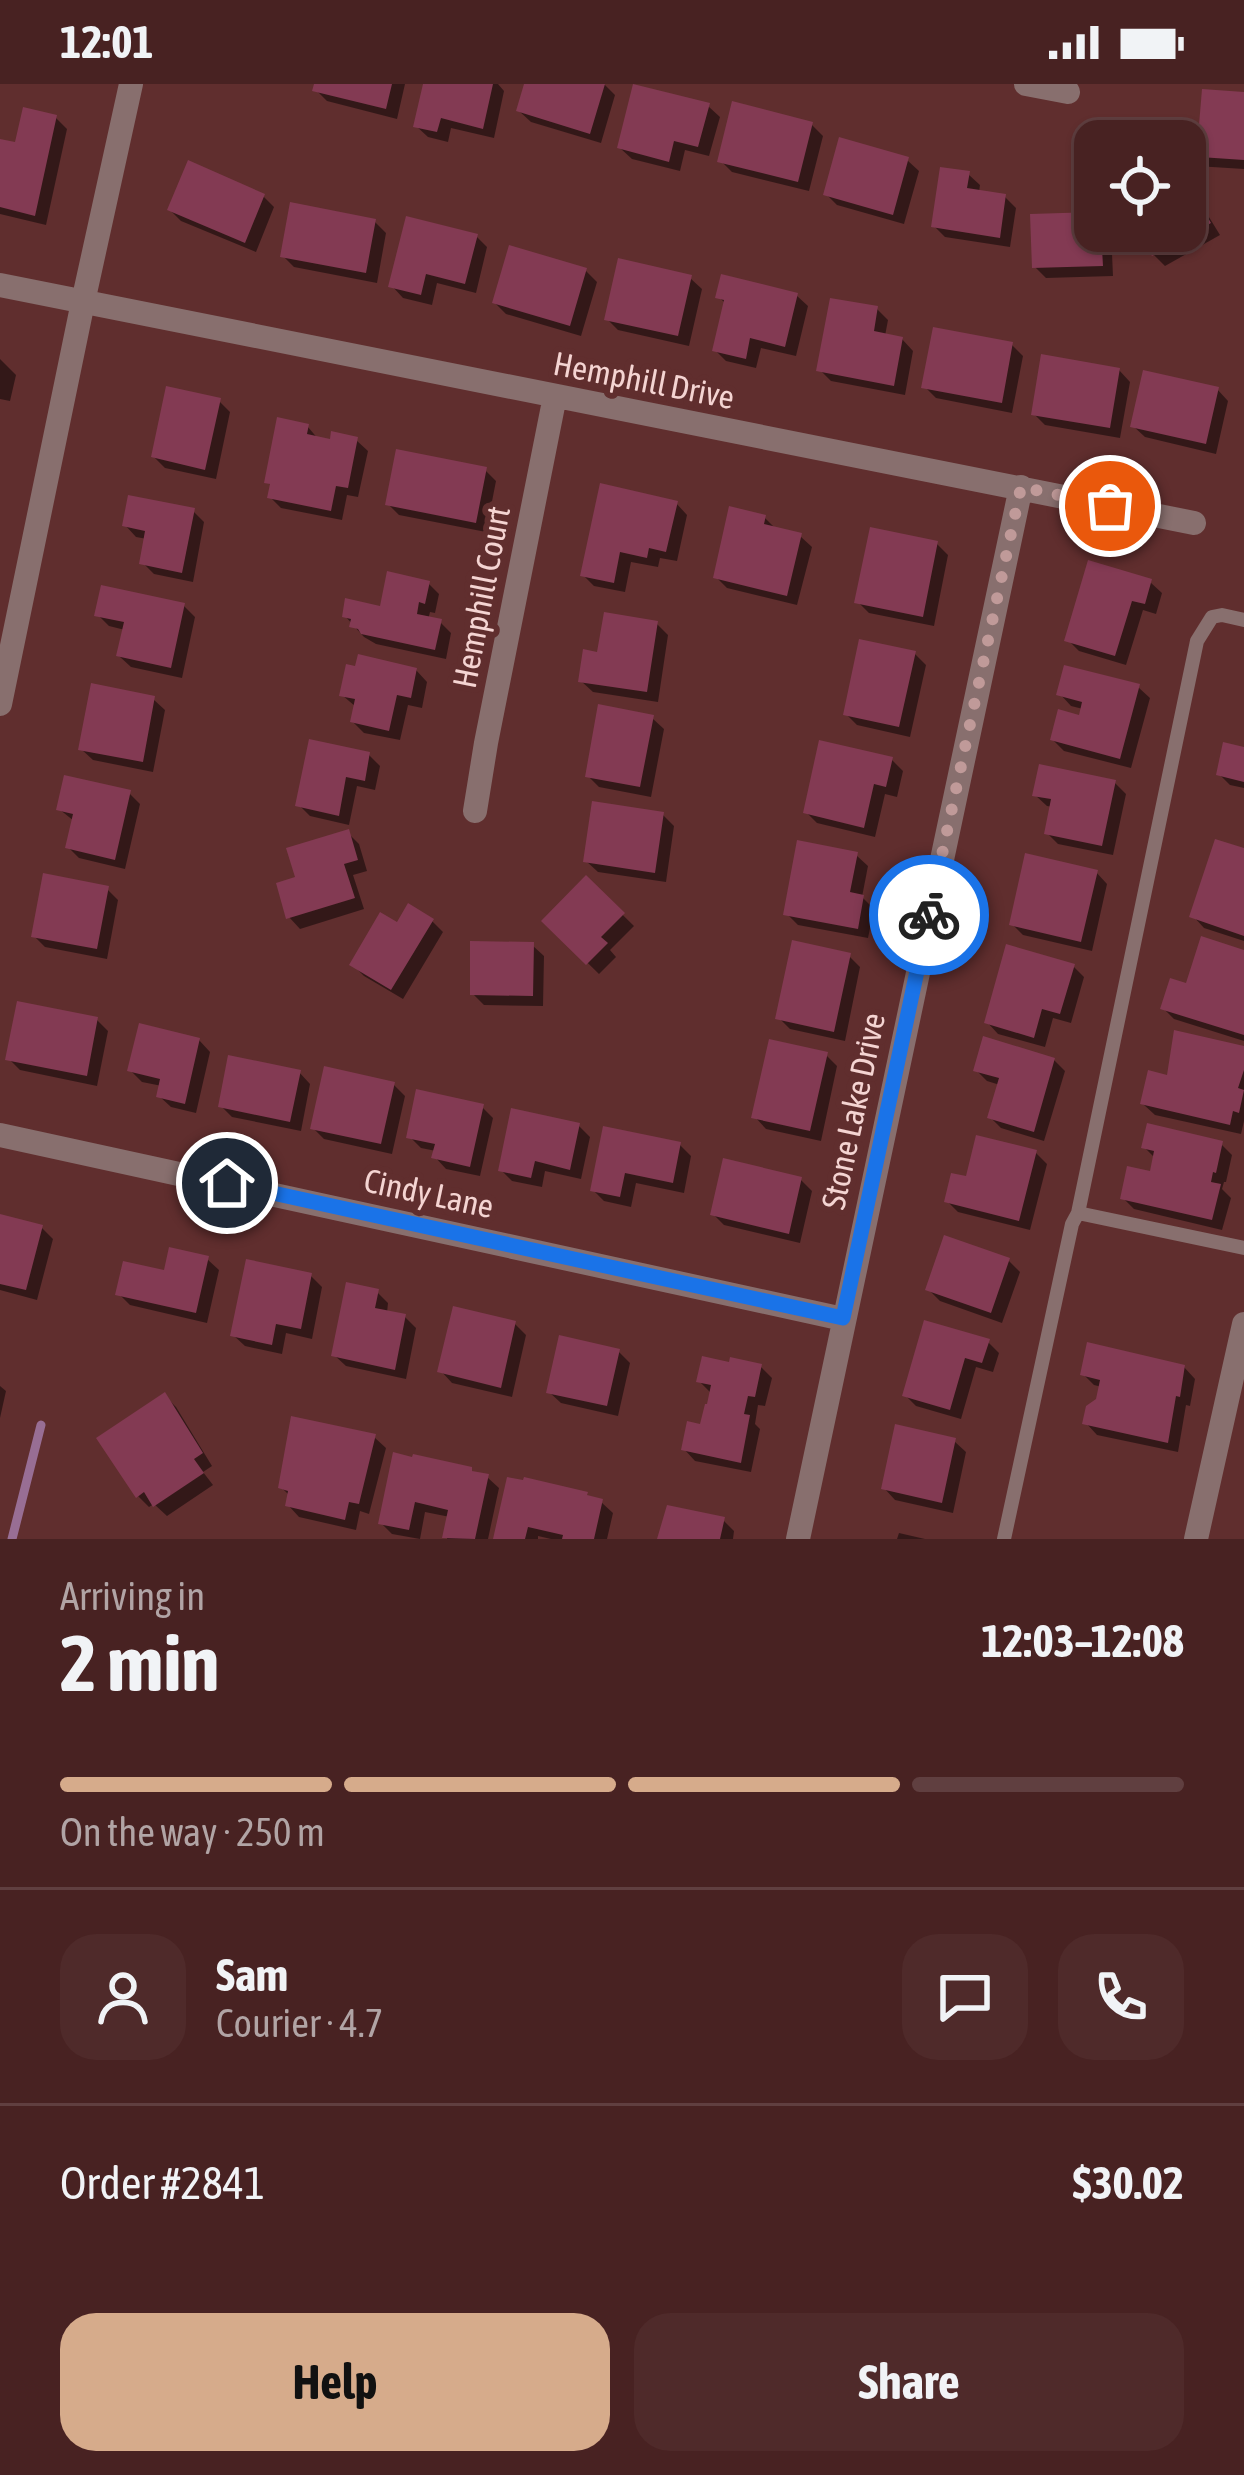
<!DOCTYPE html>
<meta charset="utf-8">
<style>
body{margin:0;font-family:"Asap Condensed",sans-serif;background:#4f2a2a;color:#f1f3f6;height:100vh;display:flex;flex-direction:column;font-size:45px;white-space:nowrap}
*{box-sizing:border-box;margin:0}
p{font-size:39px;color:#b1a4a5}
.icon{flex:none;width:66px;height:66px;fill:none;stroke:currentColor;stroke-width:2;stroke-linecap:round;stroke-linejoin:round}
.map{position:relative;height:1455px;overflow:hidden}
.panel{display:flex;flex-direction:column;background:#482222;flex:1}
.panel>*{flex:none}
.controls{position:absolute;left:1074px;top:36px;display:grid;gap:24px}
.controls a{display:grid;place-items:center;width:132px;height:132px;border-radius:24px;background:#482222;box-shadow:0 3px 9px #0004,0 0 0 3px #603f40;font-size:60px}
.pin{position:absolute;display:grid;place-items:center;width:102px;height:102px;color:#fff;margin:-51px;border:6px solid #fff;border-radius:50%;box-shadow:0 3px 12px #0007}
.courier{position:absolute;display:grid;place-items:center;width:120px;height:120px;margin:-60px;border:9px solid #1a73e8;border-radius:50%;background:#fff;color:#222;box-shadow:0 3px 15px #0007}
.summary em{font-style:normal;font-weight:700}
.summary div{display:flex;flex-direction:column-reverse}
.summary{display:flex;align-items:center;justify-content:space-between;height:204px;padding:0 60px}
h1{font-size:78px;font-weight:700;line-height:90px}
.bar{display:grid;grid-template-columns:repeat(4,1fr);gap:18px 12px;align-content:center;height:144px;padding:0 60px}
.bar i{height:15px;border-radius:9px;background:#603f40}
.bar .on{background:#d6ab8b}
.bar p{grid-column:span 4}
.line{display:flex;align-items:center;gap:30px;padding:0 60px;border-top:3px solid #603f40}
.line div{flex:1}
.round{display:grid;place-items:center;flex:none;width:126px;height:126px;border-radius:36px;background:#4f2a2a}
.action{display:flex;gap:24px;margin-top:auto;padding:24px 60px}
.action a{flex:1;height:138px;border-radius:36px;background:#d6ab8b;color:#111;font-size:48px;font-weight:700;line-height:138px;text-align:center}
.action a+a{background:#4f2a2a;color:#f1f3f6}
.status{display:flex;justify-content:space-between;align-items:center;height:84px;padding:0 60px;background:#482222;direction:ltr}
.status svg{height:33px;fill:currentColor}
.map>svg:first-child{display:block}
.shadow{fill:#0007}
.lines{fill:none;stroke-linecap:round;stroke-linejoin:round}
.stream{stroke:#986e94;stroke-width:9}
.building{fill:#833a53}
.lane{stroke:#886f6e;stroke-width:14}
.street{stroke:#886f6e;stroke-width:24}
.done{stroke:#c09a99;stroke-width:12;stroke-dasharray:0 21.6}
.route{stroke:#1a73e8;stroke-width:15}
.labels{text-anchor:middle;stroke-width:12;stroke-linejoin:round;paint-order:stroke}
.street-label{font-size:33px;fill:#f4d4d2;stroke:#602e2e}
</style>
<div class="status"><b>12:01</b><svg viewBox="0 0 49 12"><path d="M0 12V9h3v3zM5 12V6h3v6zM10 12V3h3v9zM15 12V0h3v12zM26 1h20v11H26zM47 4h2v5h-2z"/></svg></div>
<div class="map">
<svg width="1244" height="1455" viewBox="0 0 1244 1455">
<rect width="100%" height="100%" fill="#602e2e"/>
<path class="shadow" d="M317,0H405L397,35L327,17L316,6Z
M426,0H498L504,7L494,54L451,44L448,58L428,53L416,42Z
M527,0H604L615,11L601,59L531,38L519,27Z
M1244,11V85L1196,82L1185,71L1202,44Z
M708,22L720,33L709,72L685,66L680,87L632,75L620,64Z
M56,34L67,45L46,141L0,130V58L18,62Z
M812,41L823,52L809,107L732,88L721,77Z
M907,76L919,87L904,140L837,121L826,110Z
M968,90L980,101L979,108L1005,113L1016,124L1010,163L945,153L934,142Z
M1185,94L1220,151L1165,182L1154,171L1140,147H1185Z
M263,112L274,123L256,168L181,137L170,126Z
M1095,131V147H1111L1113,192L1046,194L1035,183Z
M375,138L386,149L377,199L294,183L283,172Z
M476,152L487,163L476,209L437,199L432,221L403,214L392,202Z
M586,187L597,198L581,252L506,230L495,219Z
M690,194L702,205L689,262L618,246L607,235Z
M796,211L808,222L796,272L761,264L756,284L726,277L715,266L726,220L719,213Z
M877,225L888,236L885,252L902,255L913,267L905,311L831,297L820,286Z
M1012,261L1023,272L1012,329L936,314L925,303Z
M0,275L16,291L10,317L0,315Z
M1119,286L1130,298L1120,354L1045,341L1034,330Z
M1217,305L1228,317L1216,370L1145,353L1133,342Z
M219,317L230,328L216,395L165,384L154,373Z
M308,343L319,356H356L368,367L358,413L347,411L342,436L281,424L270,413L272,403L268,398Z
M485,386L496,397L486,448L399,431L388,420Z
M676,419L687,431L677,477L660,474L658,483L631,478L625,508L594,502L583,491Z
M193,427L204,438L193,498L154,490L143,479L147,455L136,453L125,441Z
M765,434L777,446L800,452L812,463L797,521L727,504L716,493Z
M937,460L948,471L934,542L869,529L858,518Z
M1150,498L1162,509L1156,530L1143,526L1126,581L1079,567L1068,556Z
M428,499L439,510L435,529L430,528L428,536L440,538L451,549L446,575L376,560L364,553L345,532L382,526Z
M184,522L195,533L182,594L131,583L119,572L125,546L109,542L98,531Z
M656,539L668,551L658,618L593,608L581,597Z
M915,570L926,581L910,653L857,641L846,630Z
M416,586L427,598L422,624L408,621L400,656L364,649L353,638L356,623L342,611Z
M1138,603L1150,614L1131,684L1064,667L1053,656L1081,634L1083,625L1071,622L1060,610Z
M153,615L165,626L153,688L93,676L81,665Z
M652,634L664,645L651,713L599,703L588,692Z
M1244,666V704L1230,701L1219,690Z
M369,671L380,682L375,706L357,702L349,741L310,732L299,721Z
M892,676L903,687L897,713L885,710L875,753L817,739L806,728Z
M1115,699L1126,710L1113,771L1058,760L1047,749L1053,723L1047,722L1035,711Z
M129,709L140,720L125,785L79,774L68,763L74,737L59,725Z
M663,731L674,742L666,798L598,788L586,777Z
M348,749L359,760L367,787L353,791L364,825L300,845L289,833L299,795Z
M1244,768V857L1204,844L1193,832Z
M856,771L868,782L862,813L874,825L868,854L798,841L787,830Z
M1096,788L1107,800L1092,867L1023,851L1012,840Z
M586,795L634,842L610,866L616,873L599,890L545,837Z
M107,805L118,816L107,875L45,863L34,852Z
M432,837L443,848L403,915L364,892L353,881L398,842Z
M532,861L544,872L543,922L484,921L473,910Z
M1244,869V957L1174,935L1163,924L1188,903Z
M849,872L860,883L845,957L790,945L779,934Z
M1073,882L1084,893L1071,939L1053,934L1045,963L998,950L987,938Z
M97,936L108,947L97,1002L20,986L9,975Z
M199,956L210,968L196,1029L171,1023L159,1012L162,1002L142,998L131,987Z
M1244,965V1037L1241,1050L1155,1031L1143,1020L1170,995Z
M826,971L837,982L821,1057L766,1045L755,1033Z
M1054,976L1065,987L1044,1057L1001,1044L990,1033L1000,1001L987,997L976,986Z
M299,988L310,1000L301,1047L232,1033L221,1022Z
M394,1001L405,1012L392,1070L324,1055L313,1044Z
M482,1023L493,1034L480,1092L446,1085L435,1073L436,1067L421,1064L410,1053Z
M579,1042L590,1053L581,1095L545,1087L542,1103L512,1097L501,1086Z
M605,1046L680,1061L691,1072L684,1109L636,1099L631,1123L604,1117L593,1106Z
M1221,1060L1232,1071L1226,1098H1224L1222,1105L1231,1114L1222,1146L1134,1125L1123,1114L1152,1091L1156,1075L1144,1063Z
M1036,1069L1047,1080L1030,1146L958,1128L947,1117L968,1096Z
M801,1096L812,1107L800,1159L724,1141L713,1130Z
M0,1133L41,1143L53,1155L37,1216L0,1206Z
M207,1175L219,1186L207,1239L130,1221L119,1210Z
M1009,1177L1020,1188L1002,1239L940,1217L929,1206Z
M311,1192L322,1203L312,1255L286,1249L282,1270L245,1262L233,1251Z
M377,1208L388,1219L387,1229L405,1233L416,1244L406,1295L346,1282L334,1271Z
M515,1240L526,1251L512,1313L452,1299L441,1287Z
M988,1258L999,1269L993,1288L976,1283L961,1335L916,1322L905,1311Z
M618,1267L630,1279L618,1332L561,1319L549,1308Z
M760,1282L772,1294L765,1322L758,1321L755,1340L760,1345L751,1388L695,1377L684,1365L703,1344L712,1310L699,1297Z
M1184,1283L1195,1295L1190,1322L1186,1321L1178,1368L1097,1351L1086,1339L1098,1316L1102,1303L1094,1301L1083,1290Z
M0,1302L6,1307L0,1334Z
M165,1312L176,1323L212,1382L203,1388L213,1401L167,1432L154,1420L149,1423L138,1412Z
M374,1353L386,1364L369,1430L360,1427L356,1446L299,1433L288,1421L290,1412L281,1403Z
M954,1357L966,1368L953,1429L895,1416L884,1404Z
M395,1372L471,1386L476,1391L487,1393L499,1404L488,1455H447L450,1433L425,1428L420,1455L392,1450L381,1439Z
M591,1415L601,1418L613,1429L607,1455H551L538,1452V1455H496Z
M723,1436L734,1447L733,1455H661Z
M899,1449L925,1455H897Z"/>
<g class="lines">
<path class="stream" d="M12,1455L41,1341"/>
</g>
<path class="building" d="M314,0H392L386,25L312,7Z
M423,0H493L483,45L441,34L437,48L413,43Z
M524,0H605L590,50L516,27Z
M633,0L710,19L698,63L674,57L669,78L617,64Z
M1202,5L1244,8V76L1185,72L1184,40L1199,41Z
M732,17L813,38L798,98L717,78Z
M23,23L57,31L35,132L0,123V55L15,58Z
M839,53L909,73L893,131L823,111Z
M188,76L265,110L245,159L167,126Z
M940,83L970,87L967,104L1006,110L1000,154L931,143Z
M1185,94L1211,139L1152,172L1137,147H1185Z
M290,118L376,135L366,189L280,173Z
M1095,128V147H1101L1103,182L1032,184L1030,130Z
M406,132L478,150L465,200L426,190L421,211L388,203Z
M509,161L587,184L570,242L492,219Z
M618,174L692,191L678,252L604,236Z
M721,190L798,209L785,263L750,254L746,275L712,267L724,216L715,214Z
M830,214L878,222L874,247L903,253L894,302L816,287Z
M933,243L1013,258L1002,319L921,304Z
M1041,270L1120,284L1110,344L1031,331Z
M1143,286L1219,303L1206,360L1130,343Z
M166,302L221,314L205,386L151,373Z
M277,333L309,340L307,350L330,355L331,347L358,353L348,404L336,402L331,427L267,414L270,400L264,399Z
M396,365L487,383L476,439L385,421Z
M600,399L678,417L666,468L649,464L647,474L620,468L614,499L580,492Z
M128,411L195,424L182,489L139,480L145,447L122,442Z
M729,422L766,431L764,440L802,449L787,512L713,494Z
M870,443L938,457L923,533L854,519Z
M1088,476L1152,495L1145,520L1132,517L1115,572L1064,557Z
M387,487L430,497L425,520L419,518L417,530L442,535L435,566L361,550L358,545L349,543L351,535L342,533L345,514L380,522Z
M101,501L185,519L171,584L116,572L124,538L94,532Z
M604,528L658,537L647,608L578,598L583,565L597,568Z
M859,555L916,567L899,643L843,631Z
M358,570L417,584L411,614L397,611L389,647L350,638L355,615L339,612L346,580L355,582Z
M1064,581L1140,600L1120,675L1050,656L1058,625L1079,631L1082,618L1056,611Z
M91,599L155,612L143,678L78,666Z
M598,620L654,631L640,703L585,693Z
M309,655L370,668L365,697L346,693L339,732L295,722Z
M819,656L893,673L886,703L874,700L864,744L803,729Z
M1223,658L1244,663V698L1216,691Z
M1039,680L1116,696L1102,762L1044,750L1051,715L1032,712Z
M64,691L131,706L115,776L65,764L73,730L56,726Z
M592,717L664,728L655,789L583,778Z
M349,745L358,776L344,780L355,814L286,835L276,799L295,793L286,764Z
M1215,755L1244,764V852L1189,833Z
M797,756L858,768L850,808L864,811L858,845L783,831Z
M1025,769L1098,786L1081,858L1009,841Z
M43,789L109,802L97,865L31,853Z
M586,791L625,829L601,853L608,859L586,881L541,837Z
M408,819L434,835L391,906L349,881L380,828L397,838Z
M1201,852L1244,866V951L1160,925L1170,894L1186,899Z
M792,856L851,869L834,948L775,935Z
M470,857L534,858L533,912L470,911Z
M1006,860L1075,880L1060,930L1042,925L1034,954L984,939Z
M17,917L98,933L87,992L5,976Z
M139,939L200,954L185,1020L156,1013L160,995L127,987Z
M1174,946L1244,962V986L1238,1004L1244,1006L1239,1029L1233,1027L1230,1041L1140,1020L1148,986L1167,991Z
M983,952L1055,974L1034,1048L987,1034L999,994L973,987Z
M769,955L828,968L810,1047L751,1034Z
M228,971L301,986L290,1038L218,1023Z
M324,982L395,998L381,1060L310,1045Z
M416,1005L484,1020L470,1083L431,1074L435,1060L406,1054Z
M511,1024L580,1039L570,1086L535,1077L531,1094L498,1087Z
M1147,1039L1223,1057L1216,1089L1213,1088L1211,1098L1221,1100L1212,1136L1120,1115L1127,1082L1150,1087L1154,1067L1141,1064Z
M603,1042L681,1058L673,1099L625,1089L620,1113L590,1107Z
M976,1051L1037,1066L1019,1137L944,1118L951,1089L966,1092Z
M723,1074L802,1093L789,1150L710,1131Z
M0,1130L43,1141L26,1206L0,1200Z
M944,1151L1010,1174L991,1229L925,1206Z
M169,1163L209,1172L196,1229L115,1211L123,1177L164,1186Z
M246,1175L312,1189L301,1245L276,1240L272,1261L230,1252Z
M346,1198L379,1205L375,1224L406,1230L395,1286L331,1272Z
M453,1222L516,1237L501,1304L437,1288Z
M924,1236L990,1255L982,1279L965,1274L950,1326L902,1312Z
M559,1251L620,1265L607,1322L546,1309Z
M1087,1258L1185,1281L1180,1313L1176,1312L1168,1359L1082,1340L1086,1322L1096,1315L1100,1296L1080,1291Z
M702,1272L729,1278L730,1273L762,1280L755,1313L748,1312L744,1330L750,1331L741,1379L681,1366L687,1337L700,1340L705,1320H707L711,1301L696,1298Z
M165,1308L203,1369L194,1375L204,1389L153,1423L144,1408L136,1414L96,1354Z
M291,1332L376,1350L359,1420L349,1418L345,1436L285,1422L288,1407L278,1404Z
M895,1340L956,1354L942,1419L881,1405Z
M393,1368L412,1373L413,1370L472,1383V1387L489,1390L475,1455L442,1454L448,1426L415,1418L409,1446L378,1440Z
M507,1393L523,1396L524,1393L588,1408L587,1411L603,1415L594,1455H562L563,1451L528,1443L525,1455H493Z
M667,1421L725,1433L720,1455H657Z"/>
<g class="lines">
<path class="lane" d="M1078,1129L1197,557L1212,533L1222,531L1244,536
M1004,1455L1072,1140L1078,1129L1244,1164"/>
<path class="street" d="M1026,0L1068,8
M0,201L1194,439
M0,620L83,218L131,0
M475,727L486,659L555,312
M0,1051L843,1235
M798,1455L1021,403
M1196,1455L1244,1240"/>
</g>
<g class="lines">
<path class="done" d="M929,831L1021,403L1110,422"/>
<path class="route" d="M227,1099L843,1234L929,831"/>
</g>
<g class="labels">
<g class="street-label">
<text transform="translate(644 296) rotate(11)" y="12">Hemphill Drive</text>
<text transform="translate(481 513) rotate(-79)" y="12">Hemphill Court</text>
<text transform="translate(853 1027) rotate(-78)" y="12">Stone Lake Drive</text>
<text transform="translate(429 1109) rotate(12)" y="12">Cindy Lane</text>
</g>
</g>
</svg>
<div class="controls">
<a><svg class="icon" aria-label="locate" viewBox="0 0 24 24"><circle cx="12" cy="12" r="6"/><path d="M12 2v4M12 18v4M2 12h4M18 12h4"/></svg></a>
</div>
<div class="pin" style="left:1110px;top:422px;background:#ea580c"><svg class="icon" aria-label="bag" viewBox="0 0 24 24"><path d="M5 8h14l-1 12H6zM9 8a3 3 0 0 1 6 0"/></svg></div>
<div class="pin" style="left:227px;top:1099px;background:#1f2937"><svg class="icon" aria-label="home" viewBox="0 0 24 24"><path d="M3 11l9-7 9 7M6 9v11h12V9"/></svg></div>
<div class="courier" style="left:929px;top:831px"><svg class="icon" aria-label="bike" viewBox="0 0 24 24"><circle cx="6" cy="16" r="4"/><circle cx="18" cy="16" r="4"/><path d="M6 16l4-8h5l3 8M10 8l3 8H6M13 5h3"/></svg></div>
</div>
<section class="panel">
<div class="summary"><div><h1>2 min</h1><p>Arriving in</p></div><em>12:03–12:08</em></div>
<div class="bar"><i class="on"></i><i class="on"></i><i class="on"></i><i></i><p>On the way · 250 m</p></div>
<div class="line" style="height:216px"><a class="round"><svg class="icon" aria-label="person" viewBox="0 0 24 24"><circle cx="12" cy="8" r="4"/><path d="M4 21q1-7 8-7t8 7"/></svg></a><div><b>Sam</b><p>Courier · 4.7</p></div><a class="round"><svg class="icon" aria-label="chat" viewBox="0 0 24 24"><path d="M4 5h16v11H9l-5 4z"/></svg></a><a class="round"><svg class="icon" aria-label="phone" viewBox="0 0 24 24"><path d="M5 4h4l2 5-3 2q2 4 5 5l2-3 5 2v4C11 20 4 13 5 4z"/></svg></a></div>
<div class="line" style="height:156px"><div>Order #2841</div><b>$30.02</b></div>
<div class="action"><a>Help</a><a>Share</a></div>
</section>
